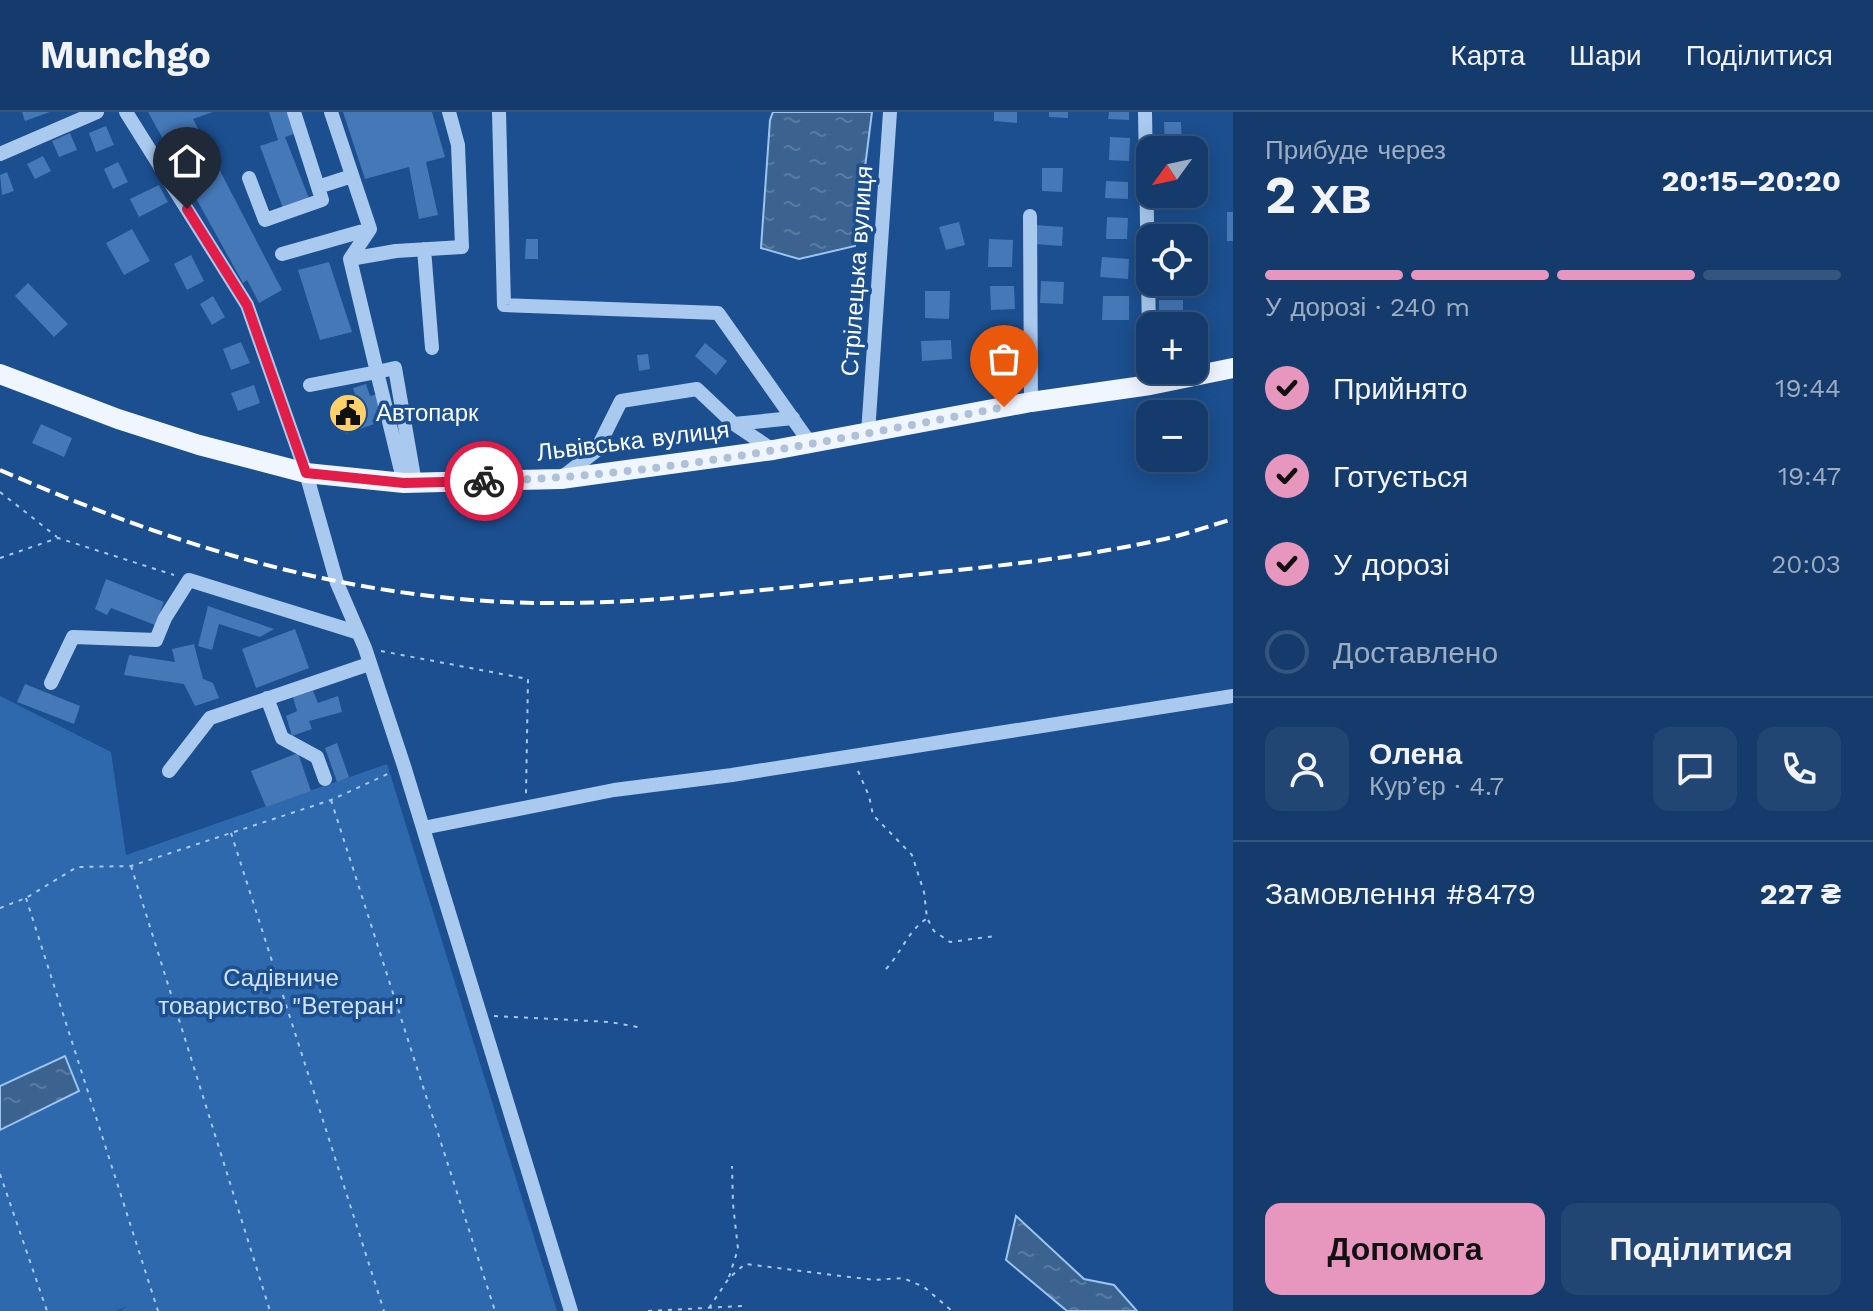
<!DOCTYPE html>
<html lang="uk">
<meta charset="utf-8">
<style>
body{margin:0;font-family:"Work Sans",sans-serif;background:#214673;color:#f1f3f6;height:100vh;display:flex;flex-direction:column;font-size:30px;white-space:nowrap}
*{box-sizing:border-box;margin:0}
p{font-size:26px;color:#9dadc1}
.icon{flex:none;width:44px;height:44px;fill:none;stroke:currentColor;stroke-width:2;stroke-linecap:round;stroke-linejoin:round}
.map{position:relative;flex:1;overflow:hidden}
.side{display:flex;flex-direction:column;background:#143b6b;width:640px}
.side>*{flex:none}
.needle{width:52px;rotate:237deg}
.controls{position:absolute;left:1136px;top:24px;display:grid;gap:16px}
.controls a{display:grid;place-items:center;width:72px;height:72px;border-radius:16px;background:#143b6b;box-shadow:0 4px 20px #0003,0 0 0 2px #33557e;font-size:40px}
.pin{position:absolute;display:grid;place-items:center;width:68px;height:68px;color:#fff;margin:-82px -34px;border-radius:50% 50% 50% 0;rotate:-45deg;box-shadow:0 0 8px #0007}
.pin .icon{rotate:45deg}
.courier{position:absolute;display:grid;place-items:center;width:80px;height:80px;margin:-40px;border:6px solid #e11d48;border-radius:50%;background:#fff;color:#222;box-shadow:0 2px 10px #0007}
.headline em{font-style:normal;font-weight:700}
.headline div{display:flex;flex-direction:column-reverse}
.headline{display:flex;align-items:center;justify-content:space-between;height:136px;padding:0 32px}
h1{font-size:52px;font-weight:700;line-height:60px}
.bar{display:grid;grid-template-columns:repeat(4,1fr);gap:12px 8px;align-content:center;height:96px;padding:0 32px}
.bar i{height:10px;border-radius:6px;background:#33557e}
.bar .active{background:#e797bd}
.bar p{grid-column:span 4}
.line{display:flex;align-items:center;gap:20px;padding:0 32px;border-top:2px solid #33557e}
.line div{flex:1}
.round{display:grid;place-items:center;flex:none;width:84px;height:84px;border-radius:16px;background:#214673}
ol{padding:0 32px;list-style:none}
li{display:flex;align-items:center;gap:24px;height:88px}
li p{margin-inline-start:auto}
li .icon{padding:8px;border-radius:50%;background:#e797bd;color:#111;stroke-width:4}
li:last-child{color:#9dadc1}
li i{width:44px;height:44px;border:4px solid #33557e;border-radius:50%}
.cta{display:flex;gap:16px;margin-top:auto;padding:16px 32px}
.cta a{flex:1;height:92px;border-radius:16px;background:#e797bd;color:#111;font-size:32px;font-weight:700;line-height:92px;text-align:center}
.cta a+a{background:#214673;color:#f1f3f6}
header{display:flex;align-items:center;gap:48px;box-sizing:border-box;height:112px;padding:0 40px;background:#143b6b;border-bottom:2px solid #33557e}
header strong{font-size:38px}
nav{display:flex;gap:44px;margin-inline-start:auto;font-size:28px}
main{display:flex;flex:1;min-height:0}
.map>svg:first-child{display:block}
.garden{fill:#2e69ad}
.water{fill:url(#water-ripples);stroke:#9cc4f0;stroke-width:2}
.building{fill:#4478b7}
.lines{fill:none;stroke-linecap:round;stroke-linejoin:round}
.path{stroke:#a9c9ee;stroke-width:2;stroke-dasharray:4 6;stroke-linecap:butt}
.minor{stroke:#a9c9ee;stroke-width:14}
.major{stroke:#f0f6ff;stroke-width:20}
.rail{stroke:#fff;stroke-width:4;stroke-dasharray:14 6;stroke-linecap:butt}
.done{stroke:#afc1d8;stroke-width:8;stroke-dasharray:0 14.4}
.route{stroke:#e11d48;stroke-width:10}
.labels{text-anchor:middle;stroke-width:7;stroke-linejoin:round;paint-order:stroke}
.street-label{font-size:24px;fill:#fff;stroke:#1b4f8f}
.poi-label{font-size:24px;fill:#fff;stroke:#1b4f8f;text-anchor:start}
.park-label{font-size:24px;fill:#cfe3fa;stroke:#1b4f8f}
</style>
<header>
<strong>Munchgo</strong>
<nav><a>Карта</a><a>Шари</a><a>Поділитися</a></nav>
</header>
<main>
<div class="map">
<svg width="1233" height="1199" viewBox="0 0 1233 1199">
<defs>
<pattern id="water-ripples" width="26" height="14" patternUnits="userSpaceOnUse" patternTransform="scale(2)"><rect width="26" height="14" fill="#3c6290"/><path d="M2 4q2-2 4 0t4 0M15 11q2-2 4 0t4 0" fill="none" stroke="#597aa1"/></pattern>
</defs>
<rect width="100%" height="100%" fill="#1b4f8f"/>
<path class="garden" d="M0,584L111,640L126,743L387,652L557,1199H120L128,1194L116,1199H0Z"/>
<path class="water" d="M773,0H872L855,134L799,147L761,136L770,8Z
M65,944L79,979L0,1018V974Z
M1016,1104L1084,1167L1114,1173L1137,1199H1067L1006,1148Z"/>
<path class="building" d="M22,0H50L25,9Z
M148,0H213L193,7L282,178L259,191L247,168L243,171Z
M269,0H287L294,22L285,25L310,89L284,99L260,34L278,28Z
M343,0H432L445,45L426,50L438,103L419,107L409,55L365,67Z
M994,0H1017V11L994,9Z
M1049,0H1068V6L1049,5Z
M1109,0H1129V8L1108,7Z
M1164,10H1181L1182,32H1165Z
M106,14L114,33L96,40L89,21Z
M70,21L77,38L59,45L52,29Z
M1110,25L1130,26L1129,49L1109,48Z
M43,44L51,59L35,67L27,52Z
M118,50L128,70L113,77L104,57Z
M1042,56H1063L1062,80L1042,79Z
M7,60L14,79L2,83L0,63Z
M1106,69L1128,70V87L1105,86Z
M159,73L168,90L139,105L130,87Z
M1159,82H1180V91L1160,92Z
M1227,100H1233V129H1227Z
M1107,105L1128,106L1127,127H1106Z
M959,110L965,133L946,138L939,115Z
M1159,112H1177L1176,126H1159Z
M1035,113L1063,115L1062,134L1034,132Z
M132,117L150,149L124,163L106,131Z
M526,127H538V147H525Z
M989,127L1013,128L1012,155H988Z
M191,143L204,169L187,178L174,152Z
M1102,145L1129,147L1128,167L1100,165Z
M329,150L352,220L320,228L298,158Z
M1041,169L1064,170L1063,192L1040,191Z
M28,171L68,212L54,225L15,184Z
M990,174H1014L1015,197L991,198Z
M925,179H950L949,207L925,206Z
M213,184L225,205L212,213L200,192Z
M1103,184H1129V208H1102Z
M1159,188H1183V209H1159Z
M1012,226L1013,237L992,239L991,227Z
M951,228L952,247L922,249L921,229Z
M241,230L250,251L231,258L223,237Z
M705,231L727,249L716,263L695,244Z
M648,242L650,257L639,259L637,243Z
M366,272L370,284L386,280L394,305L346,322L335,296L357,289L353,276Z
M254,273L260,291L238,299L231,281Z
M41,312L72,326L64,345L32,331Z
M106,467L164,490L155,513L111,496L107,503L95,497Z
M208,494L274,517L260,525L219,512L212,538L198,534Z
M295,517L309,556L256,576L242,537Z
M194,532L203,567L213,571L219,586L195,594L184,572L124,563L129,543L175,550L172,537Z
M25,572L80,594L74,612L17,590Z
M313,579L318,591L338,584L342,600L309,609L312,617L292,624L286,604L297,599L293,585Z
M337,631L349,665L337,670L325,636Z
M298,641L311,679L266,695L251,659Z"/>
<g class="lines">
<path class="path" d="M0,380L57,425
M0,446L58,426L174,463
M381,539L528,567L526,682
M858,659L869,684L873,703L912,743L924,780L927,806L934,819L950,830L995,824
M331,688L495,1199
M231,721L384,1199
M131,754L270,1199
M26,786L158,1199
M0,796L26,786L77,755L131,754L331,688L392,660
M886,857C901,841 908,819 926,807
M494,904L610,910L638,915
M0,1062L47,1199
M729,1165L738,1137L733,1092L732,1054
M709,1196L729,1166L745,1152L874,1168L903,1166L924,1175L952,1199
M648,1199L742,1194L744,1199"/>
<path class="minor" d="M126,0L247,193L306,361L337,471L365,536L404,654L571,1199
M294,0L318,75
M331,0L370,117L350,147L377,260L395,256L415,371
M499,0L504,193L718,201L810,331
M1145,0L1150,273
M0,42L97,0
M249,66L265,108L322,88L318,75L352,64
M1030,104L1031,290
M424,137L432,236
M282,142L370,117
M350,147L396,139L462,135L458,33L449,0
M310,273L377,260L404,371
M734,312L793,306
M868,321L890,0
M561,366L596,339L621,289L697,277L734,312L773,338
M51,571L73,525L156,528L165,506L189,468L356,520
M267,586L282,626L317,645L325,667
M169,659L210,606L369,552
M423,716L614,678L732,663L1233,584"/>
<path class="major" d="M0,262L118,307L199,333L306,361L404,371L561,367L773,338L1031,290L1150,273L1233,256"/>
<path class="rail" d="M0,358C184,438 365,494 569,491C664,490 758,478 852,469C955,458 1059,450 1160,428C1184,423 1209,414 1233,407"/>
</g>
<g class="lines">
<path class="done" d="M484,369C659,365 833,328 1004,295"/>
<path class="route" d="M187,97L247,193L306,361L404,371L484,369"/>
</g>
<defs>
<symbol id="civic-disc" viewBox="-11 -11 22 22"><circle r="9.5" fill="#ffd166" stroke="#1b4f8f"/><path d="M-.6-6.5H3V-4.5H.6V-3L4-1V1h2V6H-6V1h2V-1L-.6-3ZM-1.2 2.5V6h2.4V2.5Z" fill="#111"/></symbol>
</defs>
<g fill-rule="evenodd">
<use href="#civic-disc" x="326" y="279" width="44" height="44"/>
</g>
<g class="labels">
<g class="street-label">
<text transform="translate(857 159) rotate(-86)" y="8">Стрілецька вулиця</text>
<text transform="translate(633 329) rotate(-7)" y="8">Львівська вулиця</text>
</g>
<g class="poi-label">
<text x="376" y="309">Автопарк</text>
</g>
<g class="park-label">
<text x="281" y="874">Садівниче<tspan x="281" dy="28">товариство "Ветеран"</tspan></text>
</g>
</g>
</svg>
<div class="controls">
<a><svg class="needle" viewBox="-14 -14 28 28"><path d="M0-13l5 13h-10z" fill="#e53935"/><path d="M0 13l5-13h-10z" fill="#9dadc1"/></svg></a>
<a><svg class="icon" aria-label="locate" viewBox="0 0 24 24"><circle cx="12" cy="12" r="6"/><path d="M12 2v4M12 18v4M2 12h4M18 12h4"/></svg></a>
<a>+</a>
<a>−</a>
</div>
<div class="pin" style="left:1004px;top:295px;background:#ea580c"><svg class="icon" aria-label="bag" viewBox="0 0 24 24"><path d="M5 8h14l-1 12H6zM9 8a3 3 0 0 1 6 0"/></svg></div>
<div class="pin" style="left:187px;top:97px;background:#1f2937"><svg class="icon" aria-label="home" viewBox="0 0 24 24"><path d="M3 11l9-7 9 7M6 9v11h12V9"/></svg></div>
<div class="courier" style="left:484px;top:369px"><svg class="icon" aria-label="bike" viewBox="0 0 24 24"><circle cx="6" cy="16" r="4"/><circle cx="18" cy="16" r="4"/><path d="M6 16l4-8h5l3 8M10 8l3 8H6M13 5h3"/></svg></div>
</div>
<section class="side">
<div class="headline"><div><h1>2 хв</h1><p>Прибуде через</p></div><em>20:15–20:20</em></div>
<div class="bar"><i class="active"></i><i class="active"></i><i class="active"></i><i></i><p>У дорозі · 240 m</p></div>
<ol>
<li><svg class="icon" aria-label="check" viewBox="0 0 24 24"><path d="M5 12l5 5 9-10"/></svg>Прийнято<p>19:44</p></li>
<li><svg class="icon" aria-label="check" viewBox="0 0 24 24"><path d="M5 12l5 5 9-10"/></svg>Готується<p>19:47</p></li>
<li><svg class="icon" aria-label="check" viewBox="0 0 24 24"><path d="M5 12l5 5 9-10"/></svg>У дорозі<p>20:03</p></li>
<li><i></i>Доставлено</li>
</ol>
<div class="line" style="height:144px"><a class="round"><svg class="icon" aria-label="person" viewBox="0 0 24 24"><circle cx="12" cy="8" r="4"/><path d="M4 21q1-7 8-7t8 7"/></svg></a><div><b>Олена</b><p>Кур’єр · 4.7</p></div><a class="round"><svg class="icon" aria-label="chat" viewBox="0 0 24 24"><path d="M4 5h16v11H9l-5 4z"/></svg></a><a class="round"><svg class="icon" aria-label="phone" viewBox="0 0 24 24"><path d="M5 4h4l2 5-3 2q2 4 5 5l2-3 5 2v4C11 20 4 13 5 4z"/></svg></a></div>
<div class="line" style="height:104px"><div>Замовлення #8479</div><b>227 ₴</b></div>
<div class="cta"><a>Допомога</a><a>Поділитися</a></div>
</section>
</main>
